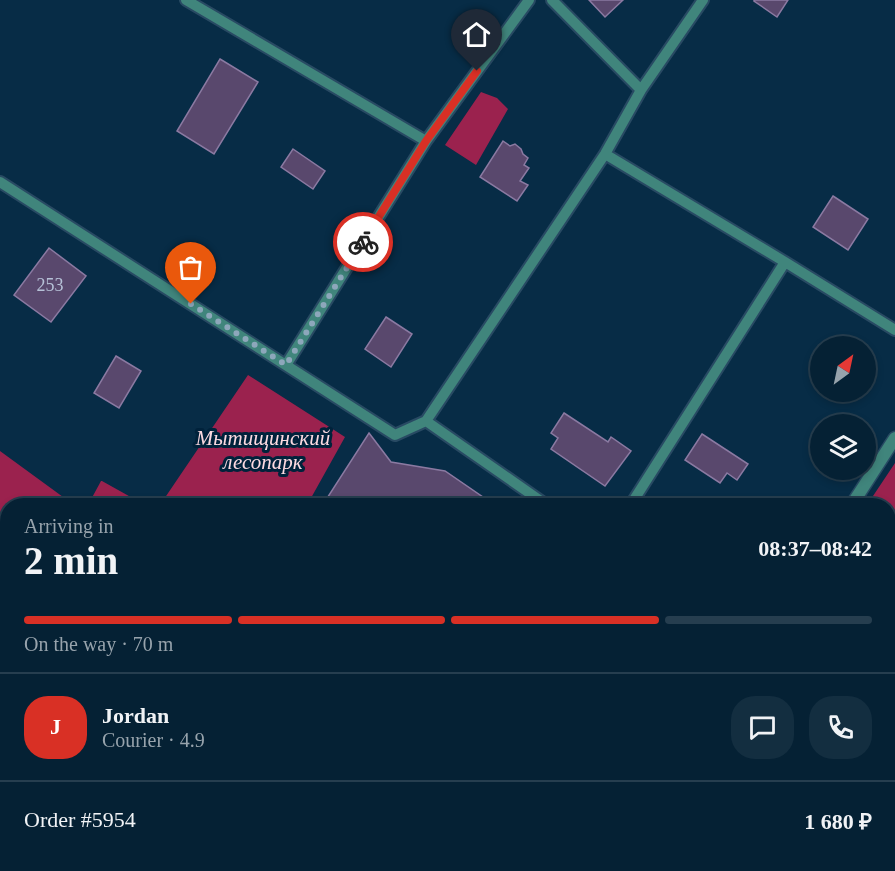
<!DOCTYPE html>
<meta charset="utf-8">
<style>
body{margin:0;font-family:"Times New Roman",serif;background:#132e40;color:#f1f3f6;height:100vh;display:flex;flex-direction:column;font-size:22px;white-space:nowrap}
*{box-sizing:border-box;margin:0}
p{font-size:20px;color:#97a3ac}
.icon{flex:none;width:33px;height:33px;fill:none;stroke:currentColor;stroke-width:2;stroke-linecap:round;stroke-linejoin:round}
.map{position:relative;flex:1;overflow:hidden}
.drawer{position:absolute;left:0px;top:498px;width:896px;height:374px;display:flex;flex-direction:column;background:#052134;border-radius:24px 24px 0 0;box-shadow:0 3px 9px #0003,0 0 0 2px #263e4f}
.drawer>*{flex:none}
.needle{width:39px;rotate:33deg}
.controls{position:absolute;left:810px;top:336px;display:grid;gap:12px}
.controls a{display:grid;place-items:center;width:66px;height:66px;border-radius:50%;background:#052134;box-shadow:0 3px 9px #0003,0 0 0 2px #263e4f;font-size:30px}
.pin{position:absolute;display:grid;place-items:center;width:51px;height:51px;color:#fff;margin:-62px -26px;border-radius:50% 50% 50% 0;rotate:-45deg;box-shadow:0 0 6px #0007}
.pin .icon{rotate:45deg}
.courier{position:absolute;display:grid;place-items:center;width:60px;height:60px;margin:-30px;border:4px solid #d93025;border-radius:50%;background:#fff;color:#222;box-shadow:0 2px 8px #0007}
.summary em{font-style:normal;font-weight:800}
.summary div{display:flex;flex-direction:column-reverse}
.summary{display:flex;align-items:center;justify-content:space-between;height:102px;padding:0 24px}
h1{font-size:39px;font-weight:800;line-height:45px}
.bar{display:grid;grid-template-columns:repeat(4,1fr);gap:9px 6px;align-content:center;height:72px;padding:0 24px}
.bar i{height:8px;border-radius:4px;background:#263e4f}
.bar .active{background:#d93025}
.bar p{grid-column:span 4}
.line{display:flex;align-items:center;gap:15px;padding:0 24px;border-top:2px solid #263e4f}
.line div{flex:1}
.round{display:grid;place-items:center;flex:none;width:63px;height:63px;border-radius:24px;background:#132e40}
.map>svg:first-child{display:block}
.forest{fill:#9b224e}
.building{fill:#59486d;stroke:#8b7aa2;stroke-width:1.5}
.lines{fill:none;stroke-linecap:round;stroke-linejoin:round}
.service-casing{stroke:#284a63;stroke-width:14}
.minor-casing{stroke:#284a63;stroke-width:15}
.path{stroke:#7692a7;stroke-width:3;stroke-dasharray:3 3;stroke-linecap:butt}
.service{stroke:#40857c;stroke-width:10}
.minor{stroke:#40857c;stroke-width:12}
.done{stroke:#8da7bb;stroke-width:6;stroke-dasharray:0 10.8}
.route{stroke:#d93025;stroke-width:8}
.labels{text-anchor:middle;stroke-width:6;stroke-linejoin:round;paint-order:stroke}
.number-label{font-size:18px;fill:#b6c1d7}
.park-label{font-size:21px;font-style:italic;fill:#fcdae1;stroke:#00223b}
</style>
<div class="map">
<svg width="895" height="871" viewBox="0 0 895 871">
<rect width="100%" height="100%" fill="#072c46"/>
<path class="forest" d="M481,92L497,98L508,109L476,165L445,145Z
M248,375L345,437L311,498L308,505H160Z
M0,451L74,505L8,506L7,536L0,532Z
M895,463V871H611L615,864H888V506L867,505Z
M101,481H102L145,505H88Z
M7,654L8,864H356V871H0V667Z"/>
<path class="building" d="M589,0H623L605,17Z
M754,0H788L777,17L754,1Z
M220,59L258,82L214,154L177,131Z
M503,141L510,146L515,144L521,149L523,154L528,158L524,165L529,168L520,181L528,185L517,201L480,177Z
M293,149L325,171L313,189L281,167Z
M833,196L868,219L848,250L813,227Z
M49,248L86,276L51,322L14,295Z
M386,317L412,334L391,367L365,349Z
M116,356L141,371L119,408L94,393Z
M564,413L608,442L611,437L631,451L605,486L551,449L558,438L551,433Z
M369,433L391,462L445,471L496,506H322Z
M702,434L748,464L737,480L727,473L720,483L685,460Z
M369,864H602L598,871H369Z"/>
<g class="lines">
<defs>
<path id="service" d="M186,0L426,141L529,0
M552,0L641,90
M605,154L785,262L895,330
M0,182L395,435L426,421L605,154L641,90L703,0
M286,365L426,141
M426,421L548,506
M630,506L785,262"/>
<path id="minor" d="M851,506L895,438"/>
</defs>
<use href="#service" class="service-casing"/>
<use href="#minor" class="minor-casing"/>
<path class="path" d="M888,561L895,554
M802,864L818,871
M678,871L683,864"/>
<use href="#service" class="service"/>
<use href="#minor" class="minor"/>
</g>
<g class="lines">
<path class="done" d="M191,304L286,365L363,242"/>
<path class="route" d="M363,242L426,141L477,71"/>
</g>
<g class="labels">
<g class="number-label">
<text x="50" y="291">253</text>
</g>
<g class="park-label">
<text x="263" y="445">Мытищинский<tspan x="263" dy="24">лесопарк</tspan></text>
</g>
</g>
</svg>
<div class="controls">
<a><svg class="needle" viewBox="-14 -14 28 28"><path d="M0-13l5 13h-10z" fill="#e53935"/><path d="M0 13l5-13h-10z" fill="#97a3ac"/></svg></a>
<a><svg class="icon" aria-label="layers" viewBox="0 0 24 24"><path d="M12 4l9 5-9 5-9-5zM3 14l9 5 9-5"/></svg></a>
</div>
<div class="pin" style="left:191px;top:304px;background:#ea580c"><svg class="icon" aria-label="bag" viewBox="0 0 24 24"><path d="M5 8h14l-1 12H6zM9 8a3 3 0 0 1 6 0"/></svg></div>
<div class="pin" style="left:477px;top:71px;background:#1f2937"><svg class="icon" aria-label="home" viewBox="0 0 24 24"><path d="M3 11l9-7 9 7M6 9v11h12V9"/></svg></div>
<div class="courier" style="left:363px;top:242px"><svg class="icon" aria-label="bike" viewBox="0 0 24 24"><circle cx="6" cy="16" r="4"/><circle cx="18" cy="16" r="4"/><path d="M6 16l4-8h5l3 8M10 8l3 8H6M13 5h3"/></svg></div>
<section class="drawer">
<div class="summary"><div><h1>2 min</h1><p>Arriving in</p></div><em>08:37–08:42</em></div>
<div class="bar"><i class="active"></i><i class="active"></i><i class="active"></i><i></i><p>On the way · 70 m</p></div>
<div class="line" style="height:108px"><b class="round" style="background:#d93025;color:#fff">J</b><div><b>Jordan</b><p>Courier · 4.9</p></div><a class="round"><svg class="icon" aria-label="chat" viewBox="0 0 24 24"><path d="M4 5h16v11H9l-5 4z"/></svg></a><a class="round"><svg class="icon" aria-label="phone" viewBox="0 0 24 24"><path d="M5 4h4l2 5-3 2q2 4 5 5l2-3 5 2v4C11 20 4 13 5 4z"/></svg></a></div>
<div class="line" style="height:78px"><div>Order #5954</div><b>1 680 ₽</b></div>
</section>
</div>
